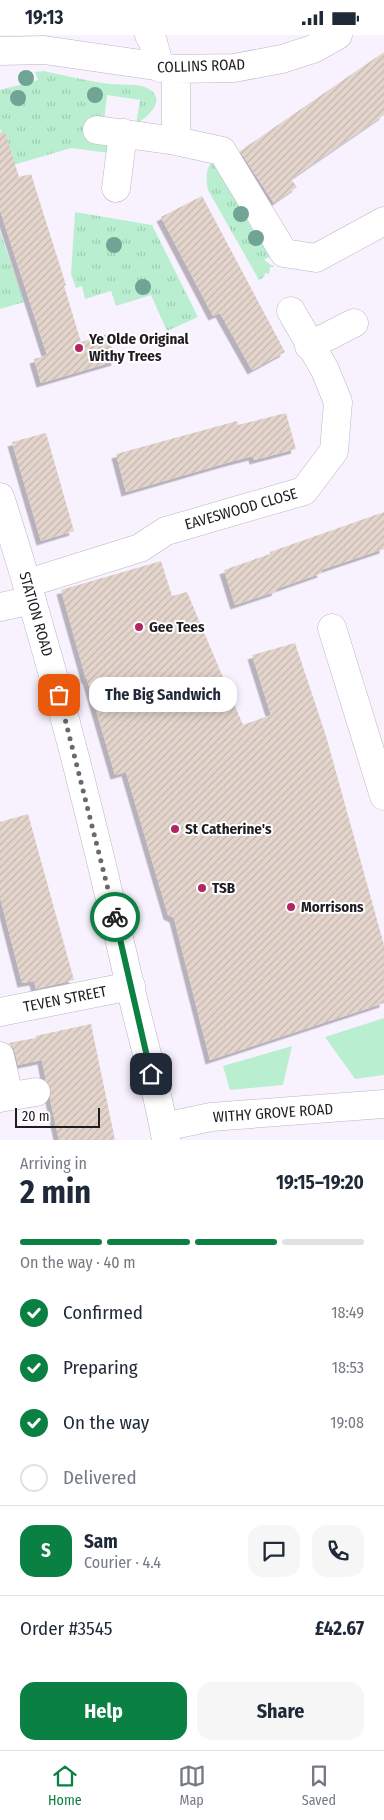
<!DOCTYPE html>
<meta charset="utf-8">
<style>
body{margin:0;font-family:"Fira Sans Condensed",sans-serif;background:#f6f6f7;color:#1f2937;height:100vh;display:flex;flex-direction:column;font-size:19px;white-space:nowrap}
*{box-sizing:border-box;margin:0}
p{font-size:16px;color:#747a83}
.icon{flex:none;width:28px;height:28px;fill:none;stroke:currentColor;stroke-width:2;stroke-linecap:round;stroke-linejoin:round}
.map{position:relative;height:1105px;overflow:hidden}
.details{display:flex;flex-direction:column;background:#fff;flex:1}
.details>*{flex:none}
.scale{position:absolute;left:15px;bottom:12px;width:85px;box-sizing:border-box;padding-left:5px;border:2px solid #1f1d22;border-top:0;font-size:14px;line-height:18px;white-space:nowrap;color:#1f1d22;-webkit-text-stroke:4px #fff;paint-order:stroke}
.pin{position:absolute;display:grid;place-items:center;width:42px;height:42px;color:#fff;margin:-21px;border-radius:10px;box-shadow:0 2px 8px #0006}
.courier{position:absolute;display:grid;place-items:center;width:50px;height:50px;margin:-25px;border:4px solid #0b8043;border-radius:50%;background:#fff;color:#222;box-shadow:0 1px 6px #0007}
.bubble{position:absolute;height:35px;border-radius:15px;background:#fff;box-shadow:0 2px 8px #0003;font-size:16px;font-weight:700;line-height:35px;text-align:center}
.summary em{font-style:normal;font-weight:700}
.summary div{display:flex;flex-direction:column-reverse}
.summary{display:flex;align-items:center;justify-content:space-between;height:85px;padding:0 20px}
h1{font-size:32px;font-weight:700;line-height:38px}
.bar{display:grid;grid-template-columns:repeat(4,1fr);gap:8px 5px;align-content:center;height:60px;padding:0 20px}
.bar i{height:6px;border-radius:4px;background:#e0e1e3}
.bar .selected{background:#0b8043}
.bar p{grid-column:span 4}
.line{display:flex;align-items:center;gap:12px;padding:0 20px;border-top:1px solid #e0e1e3}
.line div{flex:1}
.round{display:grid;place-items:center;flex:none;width:52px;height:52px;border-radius:15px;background:#f6f6f7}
ol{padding:0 20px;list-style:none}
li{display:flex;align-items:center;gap:15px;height:55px}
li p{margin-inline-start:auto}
li .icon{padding:5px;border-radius:50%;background:#0b8043;color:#fff;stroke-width:4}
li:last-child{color:#747a83}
li i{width:28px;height:28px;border:2px solid #e0e1e3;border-radius:50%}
.action{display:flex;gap:10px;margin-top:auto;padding:10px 20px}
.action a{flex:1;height:58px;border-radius:15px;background:#0b8043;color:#fff;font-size:20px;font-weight:700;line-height:58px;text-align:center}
.action a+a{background:#f6f6f7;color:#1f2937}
.status{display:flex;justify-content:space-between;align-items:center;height:35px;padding:0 25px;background:#fff;direction:ltr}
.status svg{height:14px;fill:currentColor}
.menu{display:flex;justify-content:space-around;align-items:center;height:70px;border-top:1px solid #e0e1e3;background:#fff;font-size:14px;color:#747a83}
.menu a{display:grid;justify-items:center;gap:2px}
.menu .selected{color:#0b8043}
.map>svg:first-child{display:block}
.grass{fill:url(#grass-tufts)}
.green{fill:#b9efd0}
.building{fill:url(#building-hatch);filter:url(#shadow)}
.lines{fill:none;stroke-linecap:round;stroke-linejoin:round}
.minor-casing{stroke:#bbb5c3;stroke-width:29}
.major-casing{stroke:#bbb5c3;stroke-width:29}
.minor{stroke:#fff;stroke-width:28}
.major{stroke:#fff;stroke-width:28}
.tree{fill:#70a494}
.done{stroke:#6b686f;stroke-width:5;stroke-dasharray:0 9}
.route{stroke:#0b8043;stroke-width:6}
.poi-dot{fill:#b12562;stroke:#fff;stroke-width:2}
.labels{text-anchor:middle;stroke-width:4;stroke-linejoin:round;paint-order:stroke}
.street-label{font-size:15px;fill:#1f1d22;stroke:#fff}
.poi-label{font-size:15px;font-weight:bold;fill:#1f1d22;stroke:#fff;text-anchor:start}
</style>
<div class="status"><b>19:13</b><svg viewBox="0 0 49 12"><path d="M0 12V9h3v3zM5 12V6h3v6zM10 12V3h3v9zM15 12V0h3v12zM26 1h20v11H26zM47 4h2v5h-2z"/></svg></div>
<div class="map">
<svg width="384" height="1105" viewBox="0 0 384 1105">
<defs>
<pattern id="grass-tufts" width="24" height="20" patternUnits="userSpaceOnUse" patternTransform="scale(1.25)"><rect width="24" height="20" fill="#b9efd0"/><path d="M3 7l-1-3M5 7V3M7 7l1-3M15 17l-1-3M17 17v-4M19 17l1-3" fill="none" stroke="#9fccb2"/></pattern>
<pattern id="building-hatch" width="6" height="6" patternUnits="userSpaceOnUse" patternTransform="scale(1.25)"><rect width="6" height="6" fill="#e4d5cc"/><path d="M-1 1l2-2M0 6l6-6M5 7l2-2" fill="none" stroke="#c3b6af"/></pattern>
<filter id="shadow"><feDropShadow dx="-4.5" dy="4.5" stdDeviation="0" flood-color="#0004"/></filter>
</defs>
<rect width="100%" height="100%" fill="#f8f2fe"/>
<path class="grass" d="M44,36C66,41 88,46 110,49C121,50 139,48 149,54C167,65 148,82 136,89L140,65L107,60L104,86L89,105L91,107L109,111V118L71,113L0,134L7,116L0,93V55L38,45L35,37Z
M213,126L275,218L264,225L274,232H270L269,239L265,238L264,242L259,245L208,155C206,145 205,133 213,126Z
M75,177L152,190L198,282L167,296L151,260L116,271L111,256L85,264L82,251L76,253L71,239Z
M0,197L24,267L0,274Z"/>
<path class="green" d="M384,983V1040L355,1044L325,1002Z
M292,1011L283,1050L230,1055L223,1031Z"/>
<path class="building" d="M384,17V80L291,144L297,152L274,168L240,116Z
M5,97L19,142L31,139L66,250L64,251L81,307L108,299L116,326L41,348L34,324L47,320L0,175V98Z
M202,161L285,317L252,335L220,278L213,281L161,182Z
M286,378L296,414L254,425L253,421L226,428L126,457L116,419L237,386L238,390Z
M46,398L74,496L41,506L12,407Z
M384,477V514L321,535L322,538L276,554L277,556L235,570L224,535L270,519V517Z
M161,526L172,561L187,557L243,690L271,680L252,620L295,608L326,701L384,910V968L210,1025L174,883L168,880L126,737L115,740L87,644H86L61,555Z
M28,779L74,945L36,954L34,946L22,948L0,862V787Z
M91,989L115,1105H59L50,1064L51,1054L46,1046L42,1025L18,1030L15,1017L12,1011L8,1008L36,1003L35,1001Z"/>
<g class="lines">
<defs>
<path id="minor" d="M149,0L153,7L160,33
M0,16L44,15L176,34L234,33L282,24L313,14L338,0
M97,95L176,106L222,116L284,218L316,223L384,186
M176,106V34
M116,153L123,98
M309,311L354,288
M28,548L140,513L166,496L304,456L334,416L338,367L325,335L291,276
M0,572L32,565
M332,593L384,761
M0,977L131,951
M0,1021L9,1061
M0,1063L36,1057
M164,1092L211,1082L384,1069"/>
<path id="major" d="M0,462C52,623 93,786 130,951C142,1002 157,1053 166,1105"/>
</defs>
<use href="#minor" class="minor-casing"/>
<use href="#major" class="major-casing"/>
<use href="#minor" class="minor"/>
<use href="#major" class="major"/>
</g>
<g class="tree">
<circle cx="26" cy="43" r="8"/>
<circle cx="95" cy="60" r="8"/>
<circle cx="18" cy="63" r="8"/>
<circle cx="241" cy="179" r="8"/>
<circle cx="256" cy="203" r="8"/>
<circle cx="114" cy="210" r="8"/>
<circle cx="143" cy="252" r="8"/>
</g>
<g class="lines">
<path class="done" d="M59,660L115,882"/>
<path class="route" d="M115,882L151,1039"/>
</g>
<g class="poi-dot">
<circle cx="79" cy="313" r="5"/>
<circle cx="139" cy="592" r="5"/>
<circle cx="175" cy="794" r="5"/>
<circle cx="202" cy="853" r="5"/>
<circle cx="291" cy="872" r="5"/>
</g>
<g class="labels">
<g class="street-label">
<text transform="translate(201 31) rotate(-2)" y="5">COLLINS ROAD</text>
<text transform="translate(241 474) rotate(-16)" y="5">EAVESWOOD CLOSE</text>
<text transform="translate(36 579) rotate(74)" y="5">STATION ROAD</text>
<text transform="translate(65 964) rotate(-11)" y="5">TEVEN STREET</text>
<text transform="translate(273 1078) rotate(-4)" y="5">WITHY GROVE ROAD</text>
</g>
<g class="poi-label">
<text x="89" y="309">Ye Olde Original<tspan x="89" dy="17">Withy Trees</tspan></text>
<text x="149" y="597">Gee Tees</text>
<text x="185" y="799">St Catherine's</text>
<text x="212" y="858">TSB</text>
<text x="301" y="877">Morrisons</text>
</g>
</g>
</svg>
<div class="scale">20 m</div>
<div class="pin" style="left:59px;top:660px;background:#ea580c"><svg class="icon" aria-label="bag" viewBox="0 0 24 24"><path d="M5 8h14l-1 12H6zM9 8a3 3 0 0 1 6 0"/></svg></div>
<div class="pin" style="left:151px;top:1039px;background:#1f2937"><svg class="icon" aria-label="home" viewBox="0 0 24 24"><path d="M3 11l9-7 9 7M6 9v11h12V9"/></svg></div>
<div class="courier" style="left:115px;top:882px"><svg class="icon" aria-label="bike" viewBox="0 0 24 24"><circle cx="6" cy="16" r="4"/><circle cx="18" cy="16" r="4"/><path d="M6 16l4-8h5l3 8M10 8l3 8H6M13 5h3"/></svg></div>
<div class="bubble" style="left:89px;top:642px;width:148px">The Big Sandwich</div>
</div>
<section class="details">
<div class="summary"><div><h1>2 min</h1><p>Arriving in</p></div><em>19:15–19:20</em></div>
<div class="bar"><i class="selected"></i><i class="selected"></i><i class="selected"></i><i></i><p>On the way · 40 m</p></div>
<ol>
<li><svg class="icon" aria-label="check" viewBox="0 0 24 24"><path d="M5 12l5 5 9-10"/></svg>Confirmed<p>18:49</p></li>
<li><svg class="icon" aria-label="check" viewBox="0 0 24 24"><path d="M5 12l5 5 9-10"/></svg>Preparing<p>18:53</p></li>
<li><svg class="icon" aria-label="check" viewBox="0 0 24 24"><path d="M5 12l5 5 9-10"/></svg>On the way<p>19:08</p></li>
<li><i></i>Delivered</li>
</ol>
<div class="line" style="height:90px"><b class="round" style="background:#0b8043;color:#fff">S</b><div><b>Sam</b><p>Courier · 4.4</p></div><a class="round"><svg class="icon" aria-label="chat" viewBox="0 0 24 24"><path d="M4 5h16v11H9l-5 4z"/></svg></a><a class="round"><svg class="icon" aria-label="phone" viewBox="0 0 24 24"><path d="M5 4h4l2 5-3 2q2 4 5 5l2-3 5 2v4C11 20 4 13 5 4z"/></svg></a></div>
<div class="line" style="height:65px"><div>Order #3545</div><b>£42.67</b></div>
<div class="action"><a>Help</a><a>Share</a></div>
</section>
<nav class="menu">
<a class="selected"><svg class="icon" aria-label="home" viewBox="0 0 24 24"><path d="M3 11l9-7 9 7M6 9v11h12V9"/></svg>Home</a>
<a><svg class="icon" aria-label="map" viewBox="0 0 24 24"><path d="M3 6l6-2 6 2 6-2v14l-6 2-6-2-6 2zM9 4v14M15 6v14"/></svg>Map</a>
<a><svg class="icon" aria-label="saved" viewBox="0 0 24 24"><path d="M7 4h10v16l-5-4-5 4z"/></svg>Saved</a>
</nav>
